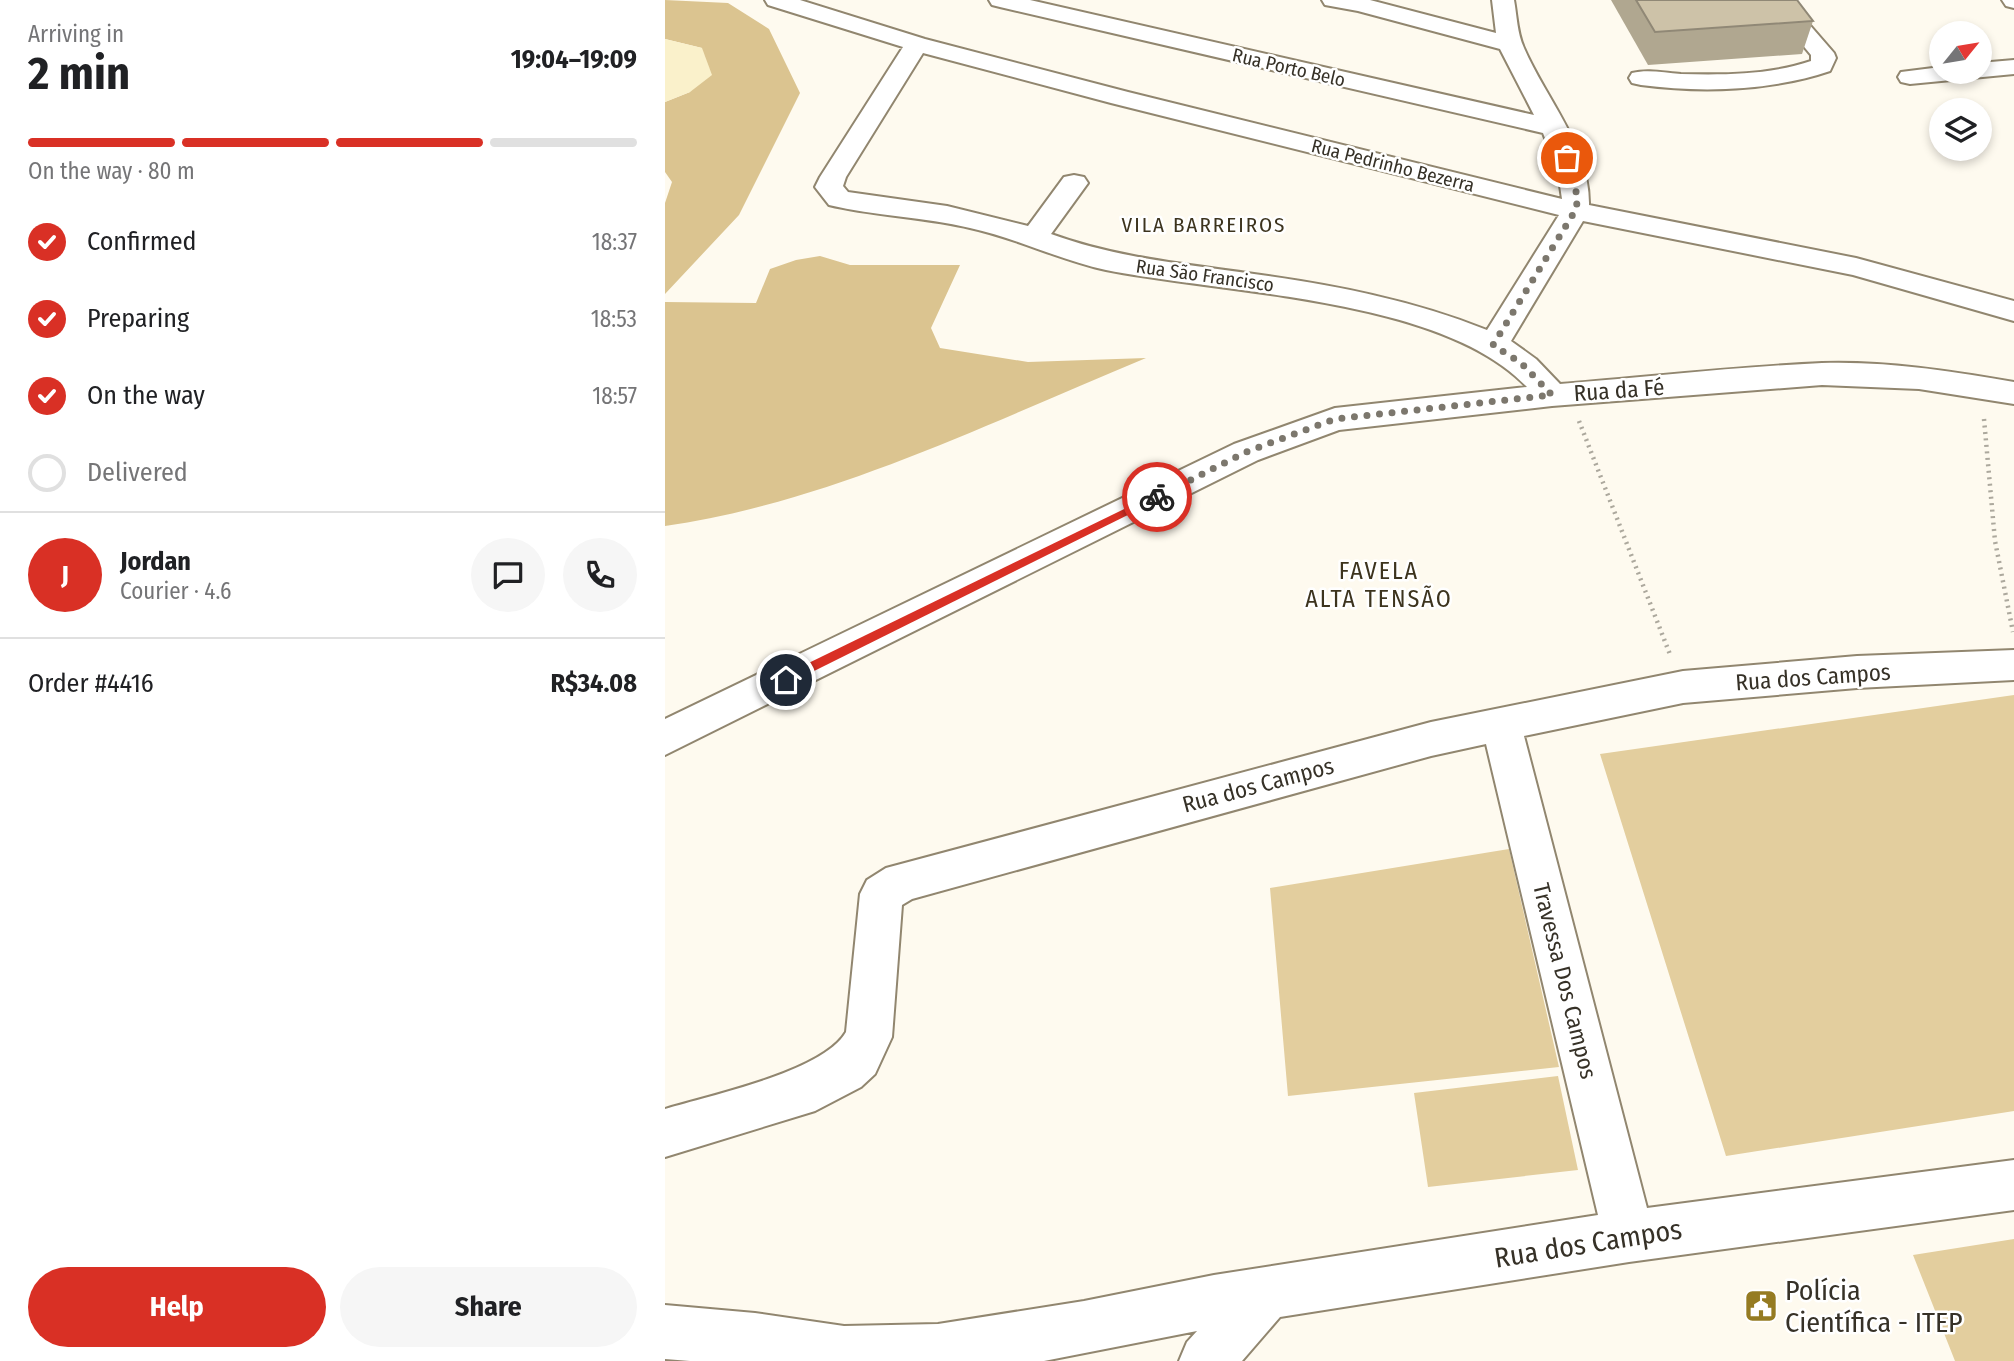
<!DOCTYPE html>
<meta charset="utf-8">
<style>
body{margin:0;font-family:"Fira Sans Condensed",sans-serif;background:#f6f6f6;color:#202124;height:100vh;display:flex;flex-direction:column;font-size:26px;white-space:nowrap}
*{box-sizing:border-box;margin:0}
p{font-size:23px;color:#757577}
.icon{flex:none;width:38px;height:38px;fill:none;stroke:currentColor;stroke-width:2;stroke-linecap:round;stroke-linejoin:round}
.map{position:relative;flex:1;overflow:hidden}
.drawer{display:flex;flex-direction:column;background:#fff;width:665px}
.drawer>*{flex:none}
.needle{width:46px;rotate:60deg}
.fabs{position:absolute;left:1264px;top:21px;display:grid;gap:14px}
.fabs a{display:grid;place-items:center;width:63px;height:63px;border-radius:50%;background:#fff;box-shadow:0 4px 10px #0003;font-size:35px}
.pin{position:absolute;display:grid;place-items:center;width:60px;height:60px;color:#fff;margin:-30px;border:4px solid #fff;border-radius:50%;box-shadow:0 2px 7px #0007}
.courier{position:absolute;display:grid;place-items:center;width:70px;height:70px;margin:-35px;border:5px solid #d93025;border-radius:50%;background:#fff;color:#222;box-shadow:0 2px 9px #0007}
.headline em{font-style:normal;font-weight:700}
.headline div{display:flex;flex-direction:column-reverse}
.headline{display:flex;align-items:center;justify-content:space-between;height:119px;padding:0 28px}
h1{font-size:46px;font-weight:700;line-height:52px}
.bar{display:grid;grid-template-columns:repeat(4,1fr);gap:10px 7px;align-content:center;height:84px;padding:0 28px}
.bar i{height:9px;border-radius:5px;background:#e0e0e0}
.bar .current{background:#d93025}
.bar p{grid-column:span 4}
.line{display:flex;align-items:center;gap:18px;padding:0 28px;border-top:2px solid #e0e0e0}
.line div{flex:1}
.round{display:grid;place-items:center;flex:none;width:74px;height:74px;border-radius:37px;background:#f6f6f6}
ol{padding:0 28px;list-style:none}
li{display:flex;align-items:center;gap:21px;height:77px}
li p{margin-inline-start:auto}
li .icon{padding:7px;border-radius:50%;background:#d93025;color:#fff;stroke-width:4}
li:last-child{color:#757577}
li i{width:38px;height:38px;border:4px solid #e0e0e0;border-radius:50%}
.button{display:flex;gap:14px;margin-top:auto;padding:14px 28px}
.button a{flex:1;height:80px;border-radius:42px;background:#d93025;color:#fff;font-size:28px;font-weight:700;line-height:80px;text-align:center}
.button a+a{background:#f6f6f6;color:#202124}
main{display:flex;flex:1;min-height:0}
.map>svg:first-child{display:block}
.green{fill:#e3ce9e}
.forest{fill:#dbc490}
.sand{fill:#faf1cb}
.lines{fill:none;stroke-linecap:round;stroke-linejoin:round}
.minor-casing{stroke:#91866f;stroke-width:4}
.path{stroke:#aca89d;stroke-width:4.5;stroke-dasharray:2 4.5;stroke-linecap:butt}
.minor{fill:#fff;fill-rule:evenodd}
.wall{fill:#b0a790}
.building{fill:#cdc2a8;stroke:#908876;stroke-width:2}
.route{fill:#d93025}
.done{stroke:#7c776d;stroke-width:7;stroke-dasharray:0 12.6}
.labels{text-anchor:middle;stroke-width:5;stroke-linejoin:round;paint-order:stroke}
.far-street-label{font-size:19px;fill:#363127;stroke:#fff}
.far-neighbourhood-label{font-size:21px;letter-spacing:2px;fill:#3d341e;stroke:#fff}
.street-label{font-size:23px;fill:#363127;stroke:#fff}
.neighbourhood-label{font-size:24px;letter-spacing:2px;fill:#3d341e;stroke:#fff}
.near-street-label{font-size:28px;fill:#363127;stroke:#fff}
.near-poi-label{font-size:28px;fill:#363127;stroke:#fff;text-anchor:start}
</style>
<main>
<section class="drawer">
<div class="headline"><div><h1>2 min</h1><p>Arriving in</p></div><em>19:04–19:09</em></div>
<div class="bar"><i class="current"></i><i class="current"></i><i class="current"></i><i></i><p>On the way · 80 m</p></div>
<ol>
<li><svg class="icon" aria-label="check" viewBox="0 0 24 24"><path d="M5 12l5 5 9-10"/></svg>Confirmed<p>18:37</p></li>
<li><svg class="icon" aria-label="check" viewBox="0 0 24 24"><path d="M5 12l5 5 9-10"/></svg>Preparing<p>18:53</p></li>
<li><svg class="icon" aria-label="check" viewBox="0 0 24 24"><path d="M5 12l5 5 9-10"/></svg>On the way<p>18:57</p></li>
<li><i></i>Delivered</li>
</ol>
<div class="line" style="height:126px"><b class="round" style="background:#d93025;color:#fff">J</b><div><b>Jordan</b><p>Courier · 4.6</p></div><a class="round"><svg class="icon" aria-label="chat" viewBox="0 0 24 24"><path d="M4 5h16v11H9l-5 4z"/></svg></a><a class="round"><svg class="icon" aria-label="phone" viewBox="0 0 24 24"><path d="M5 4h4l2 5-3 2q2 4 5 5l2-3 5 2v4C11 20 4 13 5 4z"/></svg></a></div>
<div class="line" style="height:91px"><div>Order #4416</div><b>R$34.08</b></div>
<div class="button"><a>Help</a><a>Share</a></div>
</section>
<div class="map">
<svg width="1349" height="1361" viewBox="0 0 1349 1361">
<rect width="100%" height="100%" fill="#fefaef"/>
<path class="green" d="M1349,695V1111L1061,1156L935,754Z
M844,849L894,1067L623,1096L605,888Z
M893,1076L913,1170L763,1187L749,1093Z
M1349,1239V1361H1290L1248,1255Z"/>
<path class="forest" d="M0,0L63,3L104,29L135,93L74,215L0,294V203L7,182L0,172V102L25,92L37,48L0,39Z
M155,256L185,265H295L266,328L275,348L363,362L481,358C328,421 164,503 0,526V302L91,303L105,269L131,260Z"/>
<path class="sand" d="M0,39L37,48L47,75L25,92L0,102Z"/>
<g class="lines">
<defs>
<path id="minor" d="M100,0H135L260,39L463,92L897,199L893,172L878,133L335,7L327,5L324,0H365L869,115L835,49L693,11L660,5L657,0H705L831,33L827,0H849C852,16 852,33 859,48C881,99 925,147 924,205L1191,258L1349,301V321L1188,275L918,221L846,341L871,359L895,384C982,377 1070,367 1157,363C1221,361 1286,371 1349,382V404L1254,389L1157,385L887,406L674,430L593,460L0,755V719L569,444L670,408L862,387C777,297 560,294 441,270C394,260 352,238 305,228C259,217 210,216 164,205L150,187L155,177L238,47L103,5ZM258,53L446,103L894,215L822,330C747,300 669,285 589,274C520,264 452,258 386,234L423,183L419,177L409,175L399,177L363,226L282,206L183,192L178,186L181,177Z
M1100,0H1123L1169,53L1171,58L1165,71C1106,91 1037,93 976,85L967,83L964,78L967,73C983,69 1000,73 1016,74C1058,75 1105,75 1146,61V55Z
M1337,0H1349V8L1341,6Z
M1349,60V74L1245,84L1236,82L1233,77L1236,72L1276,67V72H1314V63Z
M1349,650V680L1192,688L1018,703L859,736L982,1208L1349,1160V1210L964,1262L615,1317L577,1361H514L522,1342L532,1331L379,1361H25L0,1359V1305L90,1313L179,1326L273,1324L419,1301L549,1275L933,1215L821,744L766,756L247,899L237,905L227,1037L210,1074L196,1087L150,1111L0,1157V1109C45,1095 158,1072 181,1032L195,894L202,880L221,868L766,722L1018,671L1192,656Z"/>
</defs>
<use href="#minor" class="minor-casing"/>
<path class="path" d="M1319,419L1330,541L1348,632
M914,421L1006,657"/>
<use href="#minor" class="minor"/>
</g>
<path class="wall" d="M946,0H1132L1148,21L1137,54L983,65Z"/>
<path class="building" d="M971,0H1132L1148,21L990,32Z"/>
<path class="route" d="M492,493L497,497L495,499L125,683L121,684L115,680L117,676Z"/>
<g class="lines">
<path class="done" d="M492,497L581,452L670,419L887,395L856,363L828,345L910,211L913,199L902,158"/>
</g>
<defs>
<symbol id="civic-square" viewBox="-11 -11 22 22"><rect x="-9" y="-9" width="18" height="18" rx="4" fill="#957b22" stroke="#fff"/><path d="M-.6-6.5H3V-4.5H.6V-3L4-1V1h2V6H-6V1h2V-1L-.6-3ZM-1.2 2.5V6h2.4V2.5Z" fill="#fff"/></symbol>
</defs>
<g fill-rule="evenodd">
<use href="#civic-square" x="1077" y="1287" width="38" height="38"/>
</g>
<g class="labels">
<g class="far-street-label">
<text transform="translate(624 67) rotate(13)" y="7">Rua Porto Belo</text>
<text transform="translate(728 165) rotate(14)" y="7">Rua Pedrinho Bezerra</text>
<text transform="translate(540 275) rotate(8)" y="7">Rua São Francisco</text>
</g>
<g class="far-neighbourhood-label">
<text x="539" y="232">VILA BARREIROS</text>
</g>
<g class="street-label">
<text transform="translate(954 390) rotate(-4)" y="8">Rua da Fé</text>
<text transform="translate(1148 677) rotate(-4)" y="8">Rua dos Campos</text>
<text transform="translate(593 785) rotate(-15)" y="8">Rua dos Campos</text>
<text transform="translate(900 981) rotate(76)" y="8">Travessa Dos Campos</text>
</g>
<g class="neighbourhood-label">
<text x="714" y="579">FAVELA<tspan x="714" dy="28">ALTA TENSÃO</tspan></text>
</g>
<g class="near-street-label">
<text transform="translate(923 1243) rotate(-9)" y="10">Rua dos Campos</text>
</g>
<g class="near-poi-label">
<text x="1120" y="1300">Polícia<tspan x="1120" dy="32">Científica - ITEP</tspan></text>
</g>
</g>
</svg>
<div class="fabs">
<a><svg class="needle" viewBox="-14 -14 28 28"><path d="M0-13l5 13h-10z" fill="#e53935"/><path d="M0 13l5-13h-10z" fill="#757577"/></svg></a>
<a><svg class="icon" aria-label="layers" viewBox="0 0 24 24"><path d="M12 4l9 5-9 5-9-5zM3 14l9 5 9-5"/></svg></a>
</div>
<div class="pin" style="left:902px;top:158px;background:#ea580c"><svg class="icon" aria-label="bag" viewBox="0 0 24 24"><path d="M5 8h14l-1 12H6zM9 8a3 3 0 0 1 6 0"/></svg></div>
<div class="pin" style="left:121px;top:680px;background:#1f2937"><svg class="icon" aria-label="home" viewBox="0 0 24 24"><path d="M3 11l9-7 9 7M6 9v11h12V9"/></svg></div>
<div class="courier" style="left:492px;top:497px"><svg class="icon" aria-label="bike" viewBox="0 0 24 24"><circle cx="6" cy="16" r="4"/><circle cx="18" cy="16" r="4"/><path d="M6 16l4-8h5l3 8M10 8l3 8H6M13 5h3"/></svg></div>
</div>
</main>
